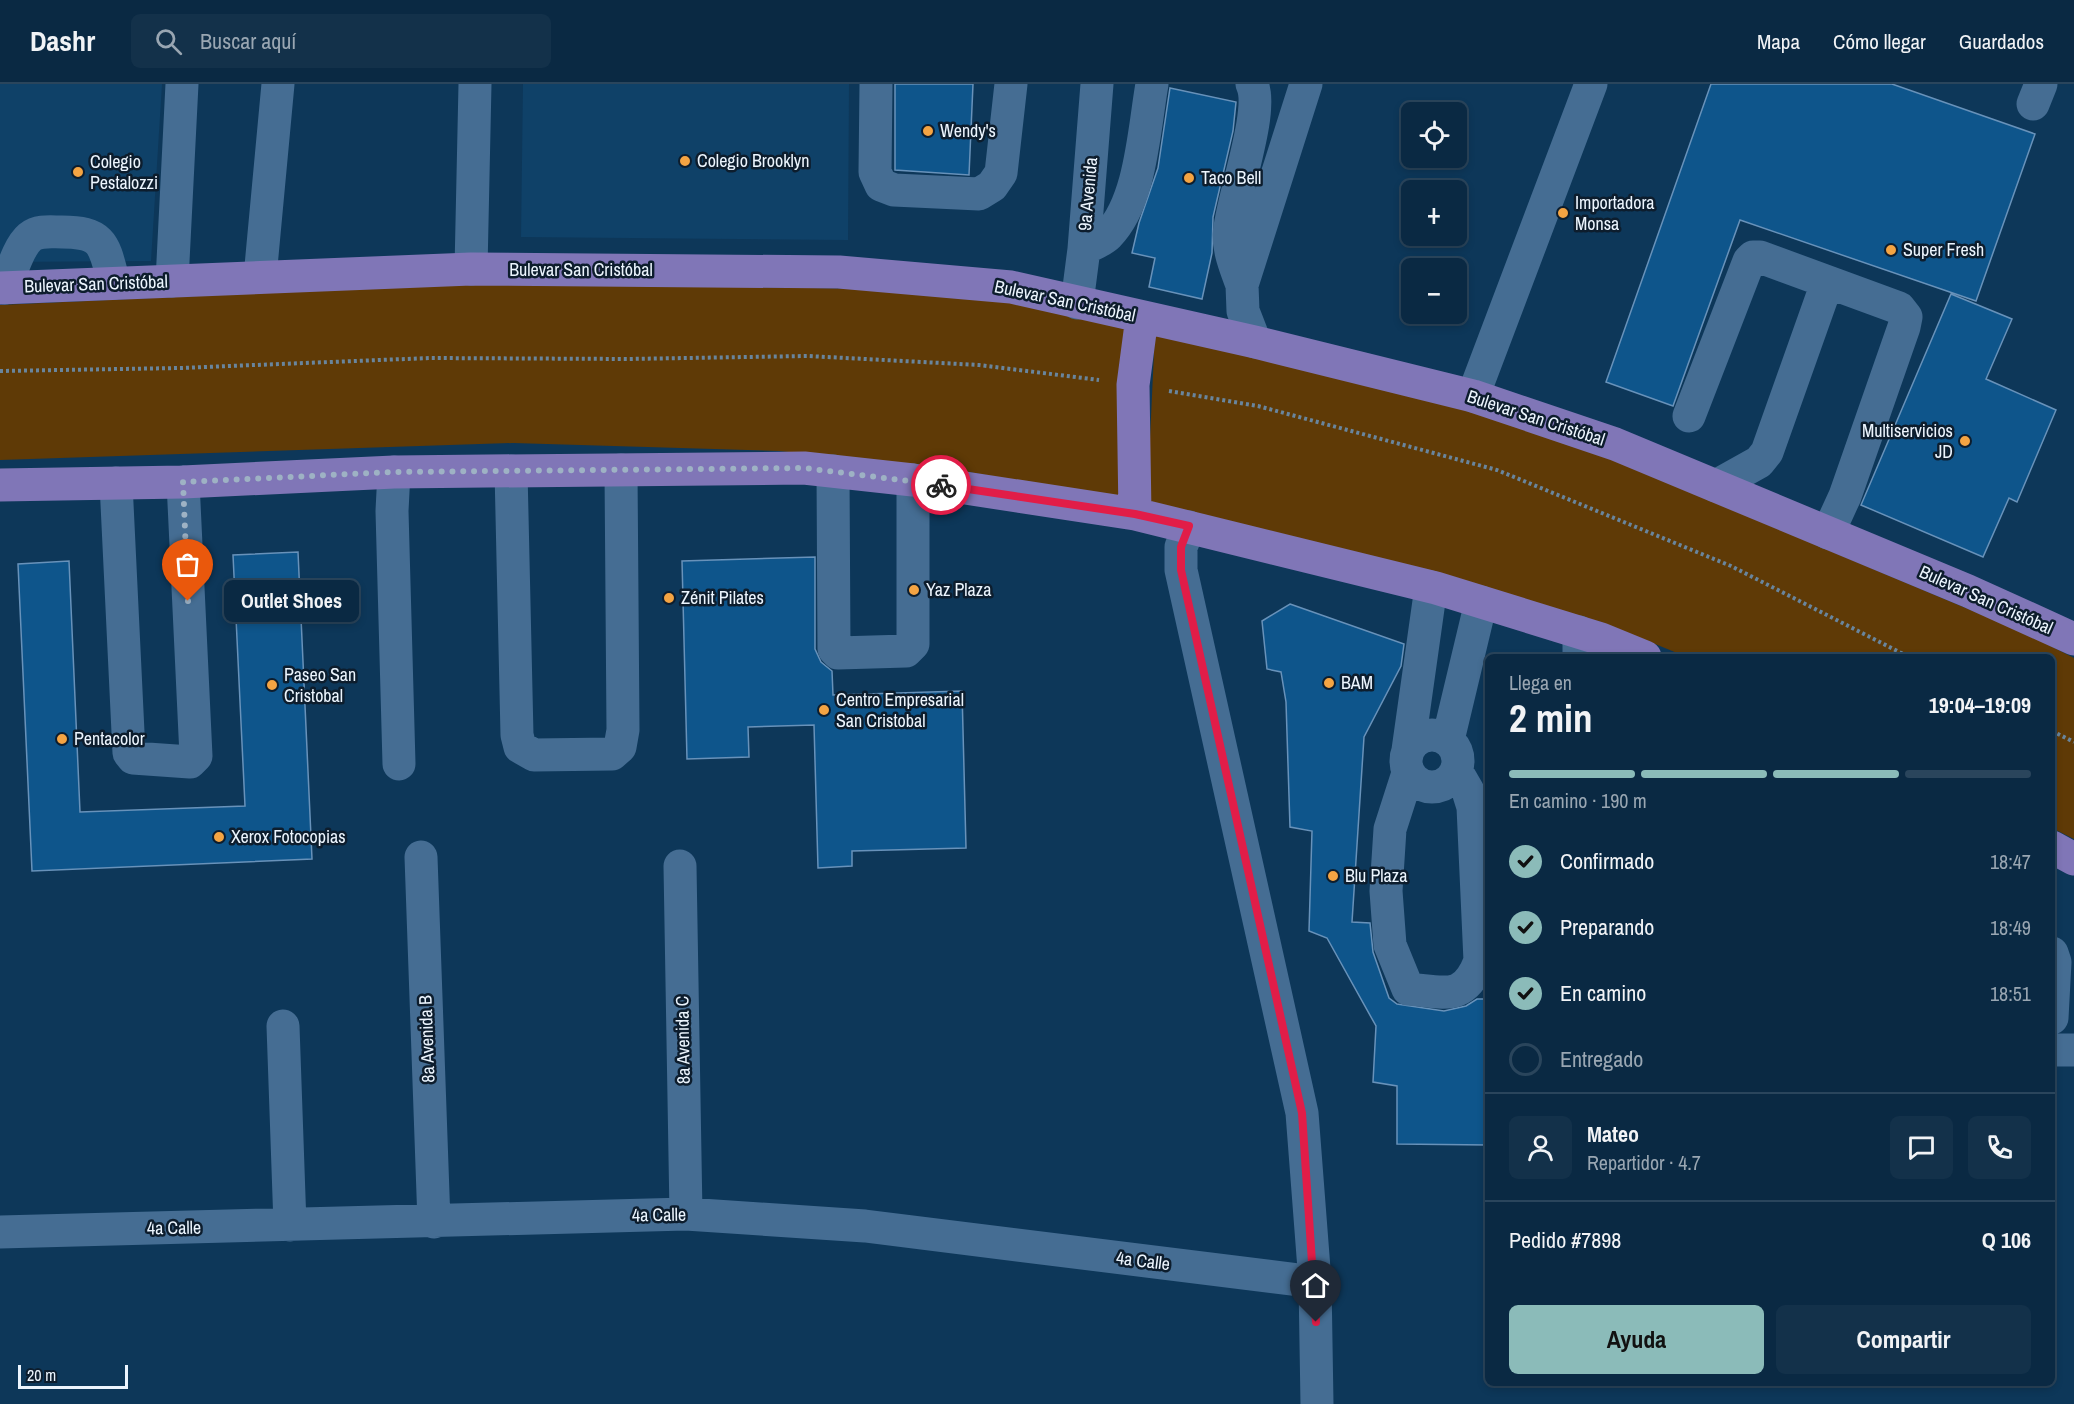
<!DOCTYPE html>
<html lang="es">
<meta charset="utf-8">
<style>
body{margin:0;font-family:"Archivo Narrow",sans-serif;background:#13314a;color:#f1f3f6;height:100vh;display:flex;flex-direction:column;font-size:22px;white-space:nowrap}
*{box-sizing:border-box;margin:0}
p{font-size:20px;color:#99a6b2}
.icon{flex:none;width:33px;height:33px;fill:none;stroke:currentColor;stroke-width:2;stroke-linecap:round;stroke-linejoin:round}
.map{position:relative;flex:1;overflow:hidden}
.panel{position:absolute;left:1485px;top:570px;width:570px;height:732px;display:flex;flex-direction:column;background:#0a2943;border-radius:9px;box-shadow:0 3px 9px #0003,0 0 0 2px #2a455c}
.panel>*{flex:none}
.tools{position:absolute;left:1401px;top:18px;display:grid;gap:12px}
.tools a{display:grid;place-items:center;width:66px;height:66px;border-radius:9px;background:#0a2943;box-shadow:0 3px 9px #0003,0 0 0 2px #2a455c;font-size:30px}
.scale{position:absolute;left:18px;bottom:15px;width:110px;box-sizing:border-box;padding-left:6px;border:3px solid #ecf5fe;border-top:0;font-size:16px;line-height:21px;white-space:nowrap;color:#ecf5fe;-webkit-text-stroke:4px #0d1d2d;paint-order:stroke}
.pin{position:absolute;display:grid;place-items:center;width:51px;height:51px;color:#fff;margin:-62px -26px;border-radius:50% 50% 50% 0;rotate:-45deg;box-shadow:0 0 6px #0007}
.pin .icon{rotate:45deg}
.courier{position:absolute;display:grid;place-items:center;width:60px;height:60px;margin:-30px;border:4px solid #e11d48;border-radius:50%;background:#fff;color:#222;box-shadow:0 2px 8px #0007}
.bubble{position:absolute;height:42px;border-radius:9px;background:#0a2943;box-shadow:0 3px 9px #0003,0 0 0 2px #2a455c;font-size:20px;font-weight:800;line-height:42px;text-align:center}
.head em{font-style:normal;font-weight:800}
.head div{display:flex;flex-direction:column-reverse}
.head{display:flex;align-items:center;justify-content:space-between;height:102px;padding:0 24px}
h1{font-size:39px;font-weight:800;line-height:45px}
.bar{display:grid;grid-template-columns:repeat(4,1fr);gap:9px 6px;align-content:center;height:72px;padding:0 24px}
.bar i{height:8px;border-radius:4px;background:#2a455c}
.bar .on{background:#8bbbb9}
.bar p{grid-column:span 4}
.line{display:flex;align-items:center;gap:15px;padding:0 24px;border-top:2px solid #2a455c}
.line div{flex:1}
.round{display:grid;place-items:center;flex:none;width:63px;height:63px;border-radius:9px;background:#13314a}
ol{padding:0 24px;list-style:none}
li{display:flex;align-items:center;gap:18px;height:66px}
li p{margin-inline-start:auto}
li .icon{padding:6px;border-radius:50%;background:#8bbbb9;color:#111;stroke-width:4}
li:last-child{color:#99a6b2}
li i{width:33px;height:33px;border:3px solid #2a455c;border-radius:50%}
.primary-button{display:flex;gap:12px;margin-top:auto;padding:12px 24px}
.primary-button a{flex:1;height:69px;border-radius:9px;background:#8bbbb9;color:#111;font-size:24px;font-weight:800;line-height:69px;text-align:center}
.primary-button a+a{background:#13314a;color:#f1f3f6}
header{display:flex;align-items:center;gap:36px;box-sizing:border-box;height:84px;padding:0 30px;background:#0a2943;border-bottom:2px solid #2a455c}
header strong{font-size:28px}
nav{display:flex;gap:33px;margin-inline-start:auto;font-size:21px}
.search{width:420px;height:54px;background:#13314a;display:flex;align-items:center;gap:15px;box-sizing:border-box;padding:0 21px;border-radius:9px;color:#99a6b2;font-size:22px}
.map>svg:first-child{display:block}
.built{fill:#0f4168}
.green{fill:#5f3a06}
.building{fill:#0e558b;stroke:#6892ba;stroke-width:1.5}
.lines{fill:none;stroke-linecap:round;stroke-linejoin:round}
.path{stroke:#69859d;stroke-width:4;stroke-dasharray:3 3;stroke-linecap:butt}
.minor{stroke:#456d93;stroke-width:33}
.major{stroke:#8076b7;stroke-width:33}
.done{stroke:#9eb2c4;stroke-width:6;stroke-dasharray:0 10.8}
.route{stroke:#e11d48;stroke-width:8}
.poi-dot{fill:#f4a443;stroke:#0d1d2d;stroke-width:2}
.labels{text-anchor:middle;stroke-width:5;stroke-linejoin:round;paint-order:stroke}
.poi-label{font-size:18px;fill:#ecf5fe;stroke:#0d1d2d;text-anchor:start}
.street-label{font-size:18px;fill:#ecf5fe;stroke:#0d1d2d}
</style>
<header>
<strong>Dashr</strong>
<div class="search"><svg class="icon" aria-label="search" viewBox="0 0 24 24"><circle cx="10" cy="10" r="6"/><path d="M15 15l6 6"/></svg>Buscar aquí</div>
<nav><a>Mapa</a><a>Cómo llegar</a><a>Guardados</a></nav>
</header>
<div class="map">
<svg width="2074" height="1320" viewBox="0 0 2074 1320">
<rect width="100%" height="100%" fill="#0d3759"/>
<path class="built" d="M0,0H162L151,177L0,178Z
M523,0H849L848,156L521,153Z"/>
<path class="green" d="M475,199L872,205L1019,216L1130,240L1122,415L952,385L779,367L513,359L0,376V221Z
M1155,247L1371,297L1574,359L2025,549L2074,574V755L2052,744V573H1687L1601,538L1147,419Z"/>
<path class="building" d="M895,0H973L969,91L895,86Z
M1711,0H1892L2035,50L1976,217L1740,136L1673,322L1606,298Z
M1170,4L1236,18L1233,47L1213,133L1212,169L1202,215L1149,203L1155,174L1132,169L1139,139L1158,84Z
M1951,210L2012,235L1986,295L2056,326L2017,418L2009,414L1983,473L1861,421Z
M298,468L312,775L32,787L18,480L69,477L80,728L245,722L233,471Z
M815,473V565L821,578L832,587L833,611L962,607L966,764L852,767V782L818,784L814,641L748,643L749,673L687,675L682,477Z
M1290,520L1404,560L1401,582L1364,653L1352,838L1370,839L1373,868L1389,914L1397,920L1444,927L1466,922L1477,915H1488V1061L1397,1060V1002L1373,998L1376,942L1327,854L1309,847L1312,747L1290,743L1286,618L1281,588L1267,585L1262,537Z"/>
<g class="lines">
<path class="path" d="M0,287L180,284L430,274L628,275L808,272L979,281L1099,296
M1169,307L1258,322L1497,386L1731,482L1909,573
M2052,647L2074,658"/>
<path class="minor" d="M876,0L875,88L881,101L894,106L979,110L992,102L1001,89L1011,0
M2033,20L2041,0
M1084,165C1091,161 1102,157 1108,151C1141,118 1144,45 1152,0
M471,185L475,0
M260,193L278,0
M172,197L182,0
M1242,201C1236,185 1229,168 1229,151C1231,117 1265,27 1252,0
M5,204C11,190 18,163 30,153C39,146 51,148 62,148C105,148 104,162 114,199
M1077,219L1084,165L1097,0
M1255,258L1243,227L1242,201L1306,0
M1473,312L1591,0
M1689,332L1749,177L1753,173H1760L1899,224L1906,233L1904,243L1845,412L1828,449
M511,387L517,651L520,663L534,671L612,670L620,663L623,646L621,386
M833,387L834,565L838,569L906,567L913,560V396
M394,388L392,427L399,680
M116,399L129,669L133,674L190,678L196,672L183,398
M1716,402L1759,378L1767,368L1827,199
M1189,443L1181,463V486L1302,1029L1315,1198L1317,1320
M1579,548V573
M1406 677a26 26 0 1 1 52 0a26 26 0 1 1-52 0Z
M1448,656L1481,518
M1408,666L1431,503
M1408,689L1390,745L1386,807L1390,861L1408,905C1445,908 1464,918 1480,877L1473,723L1468,707L1457,688
M421,773L434,1138
M680,782L686,1130
M2052,869L2055,878L2052,934
M283,942L290,1141
M2052,966H2074
M0,1148L686,1130L865,1142L1315,1198"/>
<path class="major" d="M0,204L471,185L839,188L1011,203L1255,258L1473,312L1615,360L1968,507L2074,555
M0,401L183,398L394,388L804,384L913,396L1135,430L1436,504L1601,555L1645,573
M1135,430L1133,301L1142,233
M2052,763L2074,775"/>
</g>
<g class="lines">
<path class="done" d="M188,517L183,398L394,388L804,384L941,401"/>
<path class="route" d="M941,401L1135,430L1189,442L1181,463V486L1302,1029L1316,1238"/>
</g>
<g class="poi-dot">
<circle cx="928" cy="47" r="6"/>
<circle cx="685" cy="77" r="6"/>
<circle cx="78" cy="88" r="6"/>
<circle cx="1189" cy="94" r="6"/>
<circle cx="1563" cy="129" r="6"/>
<circle cx="1891" cy="166" r="6"/>
<circle cx="1965" cy="357" r="6"/>
<circle cx="914" cy="506" r="6"/>
<circle cx="669" cy="514" r="6"/>
<circle cx="1329" cy="599" r="6"/>
<circle cx="272" cy="601" r="6"/>
<circle cx="824" cy="626" r="6"/>
<circle cx="62" cy="655" r="6"/>
<circle cx="219" cy="753" r="6"/>
<circle cx="1333" cy="792" r="6"/>
</g>
<g class="labels">
<g class="poi-label">
<text x="940" y="53">Wendy's</text>
<text x="697" y="83">Colegio Brooklyn</text>
<text x="90" y="84">Colegio<tspan x="90" dy="21">Pestalozzi</tspan></text>
<text x="1201" y="100">Taco Bell</text>
<text x="1575" y="125">Importadora<tspan x="1575" dy="21">Monsa</tspan></text>
<text x="1903" y="172">Super Fresh</text>
<text x="1953" y="353" text-anchor="end">Multiservicios<tspan x="1953" dy="21">JD</tspan></text>
<text x="926" y="512">Yaz Plaza</text>
<text x="681" y="520">Zénit Pilates</text>
<text x="284" y="597">Paseo San<tspan x="284" dy="21">Cristobal</tspan></text>
<text x="1341" y="605">BAM</text>
<text x="836" y="622">Centro Empresarial<tspan x="836" dy="21">San Cristobal</tspan></text>
<text x="74" y="661">Pentacolor</text>
<text x="231" y="759">Xerox Fotocopias</text>
<text x="1345" y="798">Blu Plaza</text>
</g>
<g class="street-label">
<text transform="translate(1088 110) rotate(-85)" y="6">9a Avenida</text>
<text x="581" y="192">Bulevar San Cristóbal</text>
<text transform="translate(96 200) rotate(-2)" y="6">Bulevar San Cristóbal</text>
<text transform="translate(1065 217) rotate(12)" y="6">Bulevar San Cristóbal</text>
<text transform="translate(1536 334) rotate(18)" y="6">Bulevar San Cristóbal</text>
<text transform="translate(1986 516) rotate(24)" y="6">Bulevar San Cristóbal</text>
<text transform="translate(427 955) rotate(-92)" y="6">8a Avenida B</text>
<text transform="translate(683 956) rotate(-91)" y="6">8a Avenida C</text>
<text transform="translate(659 1131) rotate(-1)" y="6">4a Calle</text>
<text transform="translate(174 1144) rotate(-1)" y="6">4a Calle</text>
<text transform="translate(1143 1177) rotate(7)" y="6">4a Calle</text>
</g>
</g>
</svg>
<div class="tools">
<a><svg class="icon" aria-label="locate" viewBox="0 0 24 24"><circle cx="12" cy="12" r="6"/><path d="M12 2v4M12 18v4M2 12h4M18 12h4"/></svg></a>
<a>+</a>
<a>−</a>
</div>
<div class="scale">20 m</div>
<div class="pin" style="left:188px;top:517px;background:#ea580c"><svg class="icon" aria-label="bag" viewBox="0 0 24 24"><path d="M5 8h14l-1 12H6zM9 8a3 3 0 0 1 6 0"/></svg></div>
<div class="pin" style="left:1316px;top:1238px;background:#1f2937"><svg class="icon" aria-label="home" viewBox="0 0 24 24"><path d="M3 11l9-7 9 7M6 9v11h12V9"/></svg></div>
<div class="courier" style="left:941px;top:401px"><svg class="icon" aria-label="bike" viewBox="0 0 24 24"><circle cx="6" cy="16" r="4"/><circle cx="18" cy="16" r="4"/><path d="M6 16l4-8h5l3 8M10 8l3 8H6M13 5h3"/></svg></div>
<div class="bubble" style="left:224px;top:496px;width:135px">Outlet Shoes</div>
<section class="panel">
<div class="head"><div><h1>2 min</h1><p>Llega en</p></div><em>19:04–19:09</em></div>
<div class="bar"><i class="on"></i><i class="on"></i><i class="on"></i><i></i><p>En camino · 190 m</p></div>
<ol>
<li><svg class="icon" aria-label="check" viewBox="0 0 24 24"><path d="M5 12l5 5 9-10"/></svg>Confirmado<p>18:47</p></li>
<li><svg class="icon" aria-label="check" viewBox="0 0 24 24"><path d="M5 12l5 5 9-10"/></svg>Preparando<p>18:49</p></li>
<li><svg class="icon" aria-label="check" viewBox="0 0 24 24"><path d="M5 12l5 5 9-10"/></svg>En camino<p>18:51</p></li>
<li><i></i>Entregado</li>
</ol>
<div class="line" style="height:108px"><a class="round"><svg class="icon" aria-label="person" viewBox="0 0 24 24"><circle cx="12" cy="8" r="4"/><path d="M4 21q1-7 8-7t8 7"/></svg></a><div><b>Mateo</b><p>Repartidor · 4.7</p></div><a class="round"><svg class="icon" aria-label="chat" viewBox="0 0 24 24"><path d="M4 5h16v11H9l-5 4z"/></svg></a><a class="round"><svg class="icon" aria-label="phone" viewBox="0 0 24 24"><path d="M5 4h4l2 5-3 2q2 4 5 5l2-3 5 2v4C11 20 4 13 5 4z"/></svg></a></div>
<div class="line" style="height:78px"><div>Pedido #7898</div><b>Q 106</b></div>
<div class="primary-button"><a>Ayuda</a><a>Compartir</a></div>
</section>
</div>
